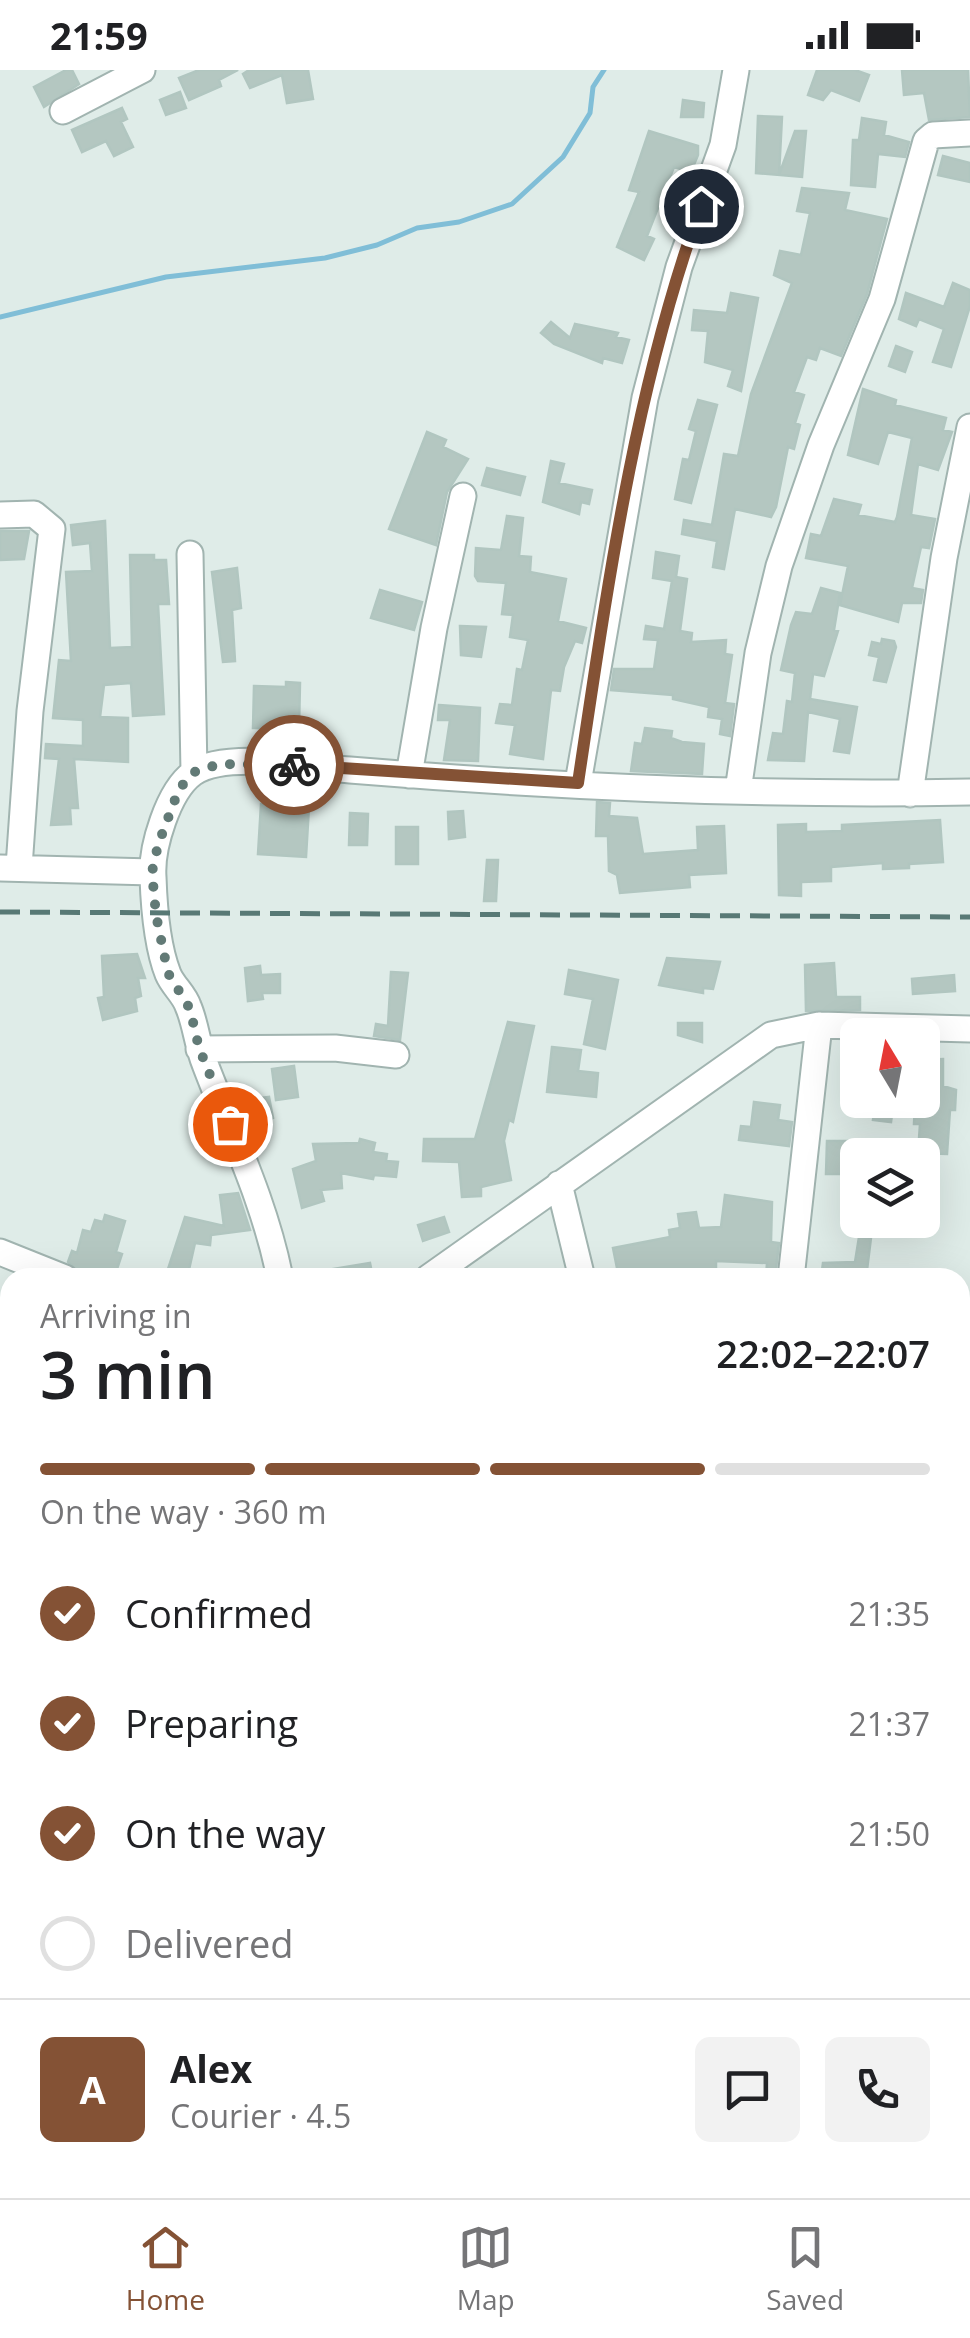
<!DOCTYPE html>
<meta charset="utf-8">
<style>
body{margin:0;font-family:"Open Sans",sans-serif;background:#f2f2f2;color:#202124;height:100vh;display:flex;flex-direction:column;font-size:38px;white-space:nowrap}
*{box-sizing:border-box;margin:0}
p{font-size:32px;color:#757577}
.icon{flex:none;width:55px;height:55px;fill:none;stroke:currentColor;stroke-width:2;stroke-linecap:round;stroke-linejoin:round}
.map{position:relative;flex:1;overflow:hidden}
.details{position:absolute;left:0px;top:1198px;width:970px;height:932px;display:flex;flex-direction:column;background:#fff;border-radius:30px 30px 0 0;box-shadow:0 10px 40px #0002}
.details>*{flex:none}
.needle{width:65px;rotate:350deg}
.tools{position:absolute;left:840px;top:948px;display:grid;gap:20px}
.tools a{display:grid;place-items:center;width:100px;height:100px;border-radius:15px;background:#fff;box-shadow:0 10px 40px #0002;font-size:50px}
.pin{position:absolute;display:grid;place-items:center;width:85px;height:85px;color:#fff;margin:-42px;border:5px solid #fff;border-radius:50%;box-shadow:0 2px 10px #0007}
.courier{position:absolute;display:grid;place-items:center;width:100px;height:100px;margin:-50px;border:8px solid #845235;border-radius:50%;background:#fff;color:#222;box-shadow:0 2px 12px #0007}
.summary em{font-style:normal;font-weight:600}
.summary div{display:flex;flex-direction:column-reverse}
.summary{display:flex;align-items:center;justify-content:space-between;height:170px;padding:0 40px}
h1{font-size:65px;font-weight:600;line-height:75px}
.bar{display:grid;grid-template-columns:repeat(4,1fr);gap:15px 10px;align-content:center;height:120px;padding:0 40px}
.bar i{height:12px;border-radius:8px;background:#e0e0e0}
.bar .active{background:#845235}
.bar p{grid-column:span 4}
.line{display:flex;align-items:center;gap:25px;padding:0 40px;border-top:2px solid #e0e0e0}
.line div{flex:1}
.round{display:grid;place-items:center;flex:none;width:105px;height:105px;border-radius:15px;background:#f2f2f2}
ol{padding:0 40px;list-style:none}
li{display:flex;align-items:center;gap:30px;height:110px}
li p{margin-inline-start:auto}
li .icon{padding:10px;border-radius:50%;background:#845235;color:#fff;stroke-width:4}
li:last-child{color:#757577}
li i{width:55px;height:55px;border:5px solid #e0e0e0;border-radius:50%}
.status{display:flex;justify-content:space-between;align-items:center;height:70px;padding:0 50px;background:#fff;direction:ltr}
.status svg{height:28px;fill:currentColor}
.menu{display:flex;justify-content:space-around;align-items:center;height:140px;border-top:2px solid #e0e0e0;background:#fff;font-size:28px;color:#757577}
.menu a{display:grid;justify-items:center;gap:5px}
.menu .active{color:#845235}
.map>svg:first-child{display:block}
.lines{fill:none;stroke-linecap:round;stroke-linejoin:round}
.stream{stroke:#80bed7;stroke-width:5}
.building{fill:#b4c7c1;stroke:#b1c6c0;stroke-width:2.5}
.minor-casing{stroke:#a1b4b0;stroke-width:29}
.minor{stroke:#fff;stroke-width:25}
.rail{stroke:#587975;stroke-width:5;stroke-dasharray:20 10;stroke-linecap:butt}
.done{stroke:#627a76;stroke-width:10;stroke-dasharray:0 18}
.route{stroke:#845235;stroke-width:12}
</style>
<div class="status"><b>21:59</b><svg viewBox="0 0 49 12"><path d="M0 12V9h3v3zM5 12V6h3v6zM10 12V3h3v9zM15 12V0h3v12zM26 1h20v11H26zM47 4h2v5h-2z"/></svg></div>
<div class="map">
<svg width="970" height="2128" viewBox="0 0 970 2128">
<rect width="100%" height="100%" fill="#dfece8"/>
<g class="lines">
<path class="stream" d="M0,247L166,207L325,188L377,175L417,158L459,152L512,134L563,87L590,43L593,17L604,0
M0,1989L10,1986"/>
</g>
<path class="building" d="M66,0H72L79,14L44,37L34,17Z
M199,0H238L219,10L221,16L189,30L179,8Z
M249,0H308L313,29L287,33L282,5L250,18L243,4Z
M817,0H855L869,5L859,31L831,20L823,30L808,25Z
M902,0H968L970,47L929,50L924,23L904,25Z
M180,22L186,38L166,45L160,30Z
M683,30L704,33L703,47H681Z
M122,38L127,49L121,52L133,77L114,86L106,71L82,82L72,60Z
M758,46L782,47L779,105L756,103Z
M862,48L886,52L884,65L909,72L905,87L878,84L875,117L851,115L853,70H859Z
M649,61L698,76V85L691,102L674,97L647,166L654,169L644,190L617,177L639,122L629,120Z
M795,61H806L802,107L779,105Z
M943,86L970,93V112L938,105Z
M802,118L849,123L845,140L887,149L867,224L841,286L820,278L816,290L807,287L794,322L804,325L795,353L800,355L794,379L788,377L776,437L771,447L735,439L724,499L713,497L717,471L682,464L684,450L712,455L724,384L738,386L751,324L792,213L774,205L780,181L801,185L810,143L797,141Z
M953,213L970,220V236L951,297L933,292L944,259L919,249L916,256L899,249L906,223L944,237Z
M731,223L758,228L741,321L728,316L733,300L705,292L708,261L692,260L694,240L727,243Z
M551,252L570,268L575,254L618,263L616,267L629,270L622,293L603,288L602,293L554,274L541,263Z
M896,276L912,282L905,302L889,296Z
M863,319L896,330L895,335L946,348L943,360L952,362L938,400L918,394L911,445L935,449L929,478L921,477L912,518L923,520L921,533H902L898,552L840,535L848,496L806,488L811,464L821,466L834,429L861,435L858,445L895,452L897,447L912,368L888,362L878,394L848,385Z
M698,330L717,335L691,433L675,429L683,389L689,390L696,361L689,359Z
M427,362L446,370L443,377L468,389L447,422L436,475L389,459Z
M551,391L564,394L559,413L592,420L589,434L581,432L579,444L543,432Z
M487,398L525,407L520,425L482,415Z
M507,446L523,448L519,486L531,487L530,502L566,509L558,551L586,558L582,573L575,571L564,597L560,621L551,620L543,689L510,684L515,655L496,653L500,634L512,635L517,599L522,600L528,570L510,567L513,545L502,544L506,513L478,511L475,506L476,478L501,480Z
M105,451L110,578L132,577L130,485H154V490H166L169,534H158L164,644L133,646L131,613L104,615L100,647L128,648V692L74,689L78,738H70L71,754L51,755L59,689L45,688L46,674L83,676V650L53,648L59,590L71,591L66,502L92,501L90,473L73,475L71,455Z
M0,461H29L24,489L0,490Z
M656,482L679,486L676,507L687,509L680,561L692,563L691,572L726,570L725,584L732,585L725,633L734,634L730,666L720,664L722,649L708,647L709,637L673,629V625L611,620L614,599H654L658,570L644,569L646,556L664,559L672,511L653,508Z
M237,498L241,538L232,540L235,591L223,592L212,502Z
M821,518L840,523L834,560L838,561L824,606L813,604L810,629L857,637L849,683L834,681L840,649L808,642L804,691L768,690L773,663L783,664L787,631L792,632L795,603L781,600L791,555L796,542L812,544Z
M380,520L422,532L414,560L371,548Z
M460,556L486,557L481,587L461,585Z
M882,569L894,571L896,577L886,612L874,610L879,587L869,585L872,572L881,574Z
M286,612L300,613L299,659L253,658L254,616L286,617Z
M439,635L480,638L478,691L444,690L450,650H438Z
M645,658L672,661L671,668L682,672L704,674L702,704L631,701L635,673L642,674Z
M597,732L610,733L609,746L637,748L643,784L698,780L697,757L724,756L726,803L689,805L690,817L620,823L617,805L609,801L608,766H596Z
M261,734L309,737L306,787L258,784Z
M463,741L465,767L449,769L448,742Z
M350,743L368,744L367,775H349Z
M940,750L943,792L909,794V798L883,799V793L831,797V811L801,812V826L779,825L778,755L806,754V762L842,761V755Z
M396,757H418V794H396Z
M487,790H498L496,831H484Z
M137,884L145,908H138L141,926L135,928L137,941L103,950L98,928L104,927L102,886Z
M667,888L720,892L713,919L703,918V923L659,915Z
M834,893L836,927H860V940L806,941L805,895Z
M260,896L261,905L280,904V923H262L263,929L248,931L245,898Z
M569,900L618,910L605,979L584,974L593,929L565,924Z
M391,902L408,903L400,970L374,966L376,954L388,956Z
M954,905L955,921L913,924L912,909Z
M508,952L534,956L513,1052L509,1050L504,1071L511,1110L481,1117V1126L462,1127L459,1092L423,1091L424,1069H475Z
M678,953H702V972L678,965Z
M552,977L581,980L578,1001L598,1003L596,1027L547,1022Z
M943,989V1016L956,1020L955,1040H950L947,1084L918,1083L920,1054H914L915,1030H922V990Z
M294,996L298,1027L276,1030L272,999Z
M269,1027L273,1048L248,1057L237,1031Z
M876,1030H894L891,1052L873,1050Z
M754,1032L780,1035L778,1050L792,1052L789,1076L739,1070L741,1056L751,1057Z
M360,1069L375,1073L373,1082L387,1084L386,1091L398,1092L396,1107L374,1105L373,1109L341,1103L342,1118L321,1120L324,1131L302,1138L293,1099L316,1091L313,1074L359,1073Z
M827,1071H867L866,1085H858V1104H826Z
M238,1123L250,1160L211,1165L210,1175L195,1173L188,1204L168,1199L185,1147L224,1156L220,1125Z
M725,1125L772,1132L771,1172L779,1173L775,1208H766L767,1193L716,1191V1200H708V1208H619L613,1178L670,1167L669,1160L680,1158L678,1144L696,1142L699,1158L721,1157Z
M105,1145L125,1151L116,1182L122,1184L116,1202L111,1200L109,1208H84L68,1192L72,1181L77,1183L83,1160L91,1162L95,1150L103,1152Z
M444,1147L449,1162L423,1171L418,1155Z
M875,1150H916L913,1164L875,1155Z
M859,1167L871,1168L866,1208H821L823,1193L855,1192Z
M370,1193L373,1208H328L327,1200Z"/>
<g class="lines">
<defs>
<path id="minor" d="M63,41L142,0
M0,445L34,444L52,459L30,641L19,797
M190,484L194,702
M409,705L434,558L463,426
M578,713L645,328L679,197L723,75L736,0
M738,721L758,583L779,496L821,375L882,229L926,71L933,65L970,63
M910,724L944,488L970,357
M0,798L152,802
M199,979L335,978L396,985
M559,1114L582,1208
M0,1182L65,1208
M280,1208C265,1132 232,1065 205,994C197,975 196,954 188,936C184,924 173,916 168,904C157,876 154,837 153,807C151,778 168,721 193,703C225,680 312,697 350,700C555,717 764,726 970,722
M428,1208L771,965L819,955L970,959
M791,1208L819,955
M0,1503L10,1496
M960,1655L970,1541
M0,1662L10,1690
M99,2120L101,2128
M276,2120L278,2128
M474,2120L476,2128
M746,2128V2120
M904,2128L905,2120"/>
</defs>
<use href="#minor" class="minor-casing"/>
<use href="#minor" class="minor"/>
<path class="rail" d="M0,842L970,847"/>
</g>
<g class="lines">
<path class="done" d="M230,1054L199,978L190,939L168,903L156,845L152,802L158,775L179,719L194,702L220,694L294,695"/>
<path class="route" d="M294,695L578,713C607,520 634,320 701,136"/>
</g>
</svg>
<div class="tools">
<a><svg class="needle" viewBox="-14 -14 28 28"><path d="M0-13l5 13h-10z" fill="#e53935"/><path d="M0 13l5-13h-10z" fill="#757577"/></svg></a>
<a><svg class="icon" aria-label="layers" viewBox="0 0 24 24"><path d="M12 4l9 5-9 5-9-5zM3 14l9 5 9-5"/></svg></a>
</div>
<div class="pin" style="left:230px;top:1054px;background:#ea580c"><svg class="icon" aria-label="bag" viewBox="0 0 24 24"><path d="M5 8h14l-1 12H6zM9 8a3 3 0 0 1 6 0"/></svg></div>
<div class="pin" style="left:701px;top:136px;background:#1f2937"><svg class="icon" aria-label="home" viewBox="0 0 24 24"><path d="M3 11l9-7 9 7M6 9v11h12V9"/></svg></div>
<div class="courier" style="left:294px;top:695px"><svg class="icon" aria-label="bike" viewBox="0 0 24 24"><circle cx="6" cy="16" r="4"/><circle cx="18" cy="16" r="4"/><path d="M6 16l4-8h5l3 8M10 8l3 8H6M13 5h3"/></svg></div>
<section class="details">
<div class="summary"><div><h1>3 min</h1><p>Arriving in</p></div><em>22:02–22:07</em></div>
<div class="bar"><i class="active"></i><i class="active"></i><i class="active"></i><i></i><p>On the way · 360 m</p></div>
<ol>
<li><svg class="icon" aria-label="check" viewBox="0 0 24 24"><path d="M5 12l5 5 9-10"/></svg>Confirmed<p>21:35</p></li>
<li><svg class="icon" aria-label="check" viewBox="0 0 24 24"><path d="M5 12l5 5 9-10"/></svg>Preparing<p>21:37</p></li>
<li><svg class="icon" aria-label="check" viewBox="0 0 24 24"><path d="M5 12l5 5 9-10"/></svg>On the way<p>21:50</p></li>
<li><i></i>Delivered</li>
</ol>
<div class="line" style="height:180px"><b class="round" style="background:#845235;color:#fff">A</b><div><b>Alex</b><p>Courier · 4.5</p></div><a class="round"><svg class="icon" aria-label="chat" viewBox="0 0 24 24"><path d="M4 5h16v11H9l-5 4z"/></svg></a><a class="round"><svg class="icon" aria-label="phone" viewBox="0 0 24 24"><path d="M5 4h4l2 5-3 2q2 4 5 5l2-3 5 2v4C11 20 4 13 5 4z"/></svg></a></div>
</section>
</div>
<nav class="menu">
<a class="active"><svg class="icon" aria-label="home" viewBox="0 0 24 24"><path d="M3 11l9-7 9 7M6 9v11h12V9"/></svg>Home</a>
<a><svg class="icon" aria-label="map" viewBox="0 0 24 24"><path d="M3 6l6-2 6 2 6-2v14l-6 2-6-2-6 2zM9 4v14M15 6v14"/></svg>Map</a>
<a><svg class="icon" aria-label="saved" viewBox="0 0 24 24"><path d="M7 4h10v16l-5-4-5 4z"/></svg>Saved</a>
</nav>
